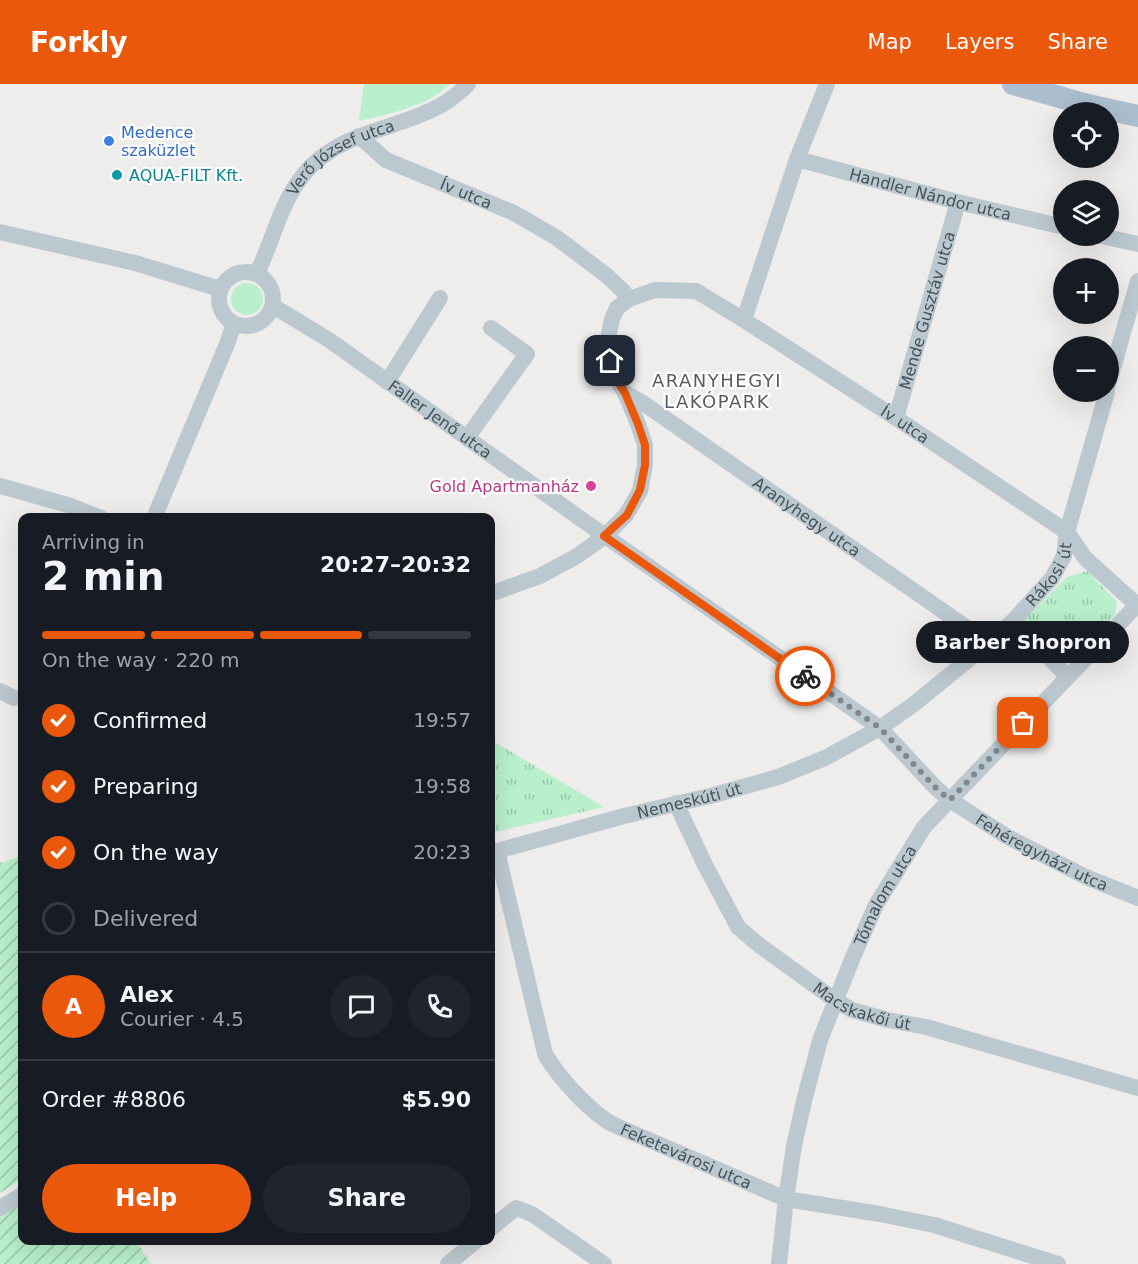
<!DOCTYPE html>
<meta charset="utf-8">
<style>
body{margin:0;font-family:"DejaVu Sans",sans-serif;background:#20242c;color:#f1f3f6;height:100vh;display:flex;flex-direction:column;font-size:22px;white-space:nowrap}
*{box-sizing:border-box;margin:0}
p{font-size:20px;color:#9ea1a6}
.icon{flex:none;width:33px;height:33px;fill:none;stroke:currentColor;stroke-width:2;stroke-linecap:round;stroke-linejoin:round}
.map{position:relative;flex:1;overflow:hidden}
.side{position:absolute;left:18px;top:429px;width:477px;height:732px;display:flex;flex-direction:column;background:#171b24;border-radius:12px;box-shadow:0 6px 24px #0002}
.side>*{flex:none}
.fabs{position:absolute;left:1053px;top:18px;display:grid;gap:12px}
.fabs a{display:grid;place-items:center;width:66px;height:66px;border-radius:50%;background:#171b24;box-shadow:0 6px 24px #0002;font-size:30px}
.pin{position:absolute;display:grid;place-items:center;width:51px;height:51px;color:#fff;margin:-26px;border-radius:12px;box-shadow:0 3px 9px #0006}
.courier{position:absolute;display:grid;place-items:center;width:60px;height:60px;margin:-30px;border:4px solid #ea580c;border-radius:50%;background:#fff;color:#222;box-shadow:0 2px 8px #0007}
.bubble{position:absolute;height:42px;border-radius:21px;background:#171b24;box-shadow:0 6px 24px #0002;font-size:20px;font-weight:700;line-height:42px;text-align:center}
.headline em{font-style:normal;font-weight:700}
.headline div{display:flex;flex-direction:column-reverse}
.headline{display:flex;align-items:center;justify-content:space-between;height:102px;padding:0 24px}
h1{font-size:39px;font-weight:700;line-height:45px}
.bar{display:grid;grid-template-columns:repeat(4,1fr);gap:9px 6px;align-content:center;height:72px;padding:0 24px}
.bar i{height:8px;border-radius:4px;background:#363941}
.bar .current{background:#ea580c}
.bar p{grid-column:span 4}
.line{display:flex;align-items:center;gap:15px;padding:0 24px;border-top:2px solid #363941}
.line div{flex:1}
.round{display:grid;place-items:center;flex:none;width:63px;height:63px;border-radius:32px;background:#20242c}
ol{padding:0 24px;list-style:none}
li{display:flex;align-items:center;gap:18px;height:66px}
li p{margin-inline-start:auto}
li .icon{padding:6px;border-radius:50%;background:#ea580c;color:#fff;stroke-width:4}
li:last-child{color:#9ea1a6}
li i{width:33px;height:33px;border:3px solid #363941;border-radius:50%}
.primary-button{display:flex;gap:12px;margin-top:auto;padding:12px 24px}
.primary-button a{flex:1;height:69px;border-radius:36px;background:#ea580c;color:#fff;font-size:24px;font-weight:700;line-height:69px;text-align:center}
.primary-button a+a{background:#20242c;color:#f1f3f6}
header{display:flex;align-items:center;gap:36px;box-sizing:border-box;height:84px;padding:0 30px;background:#ea580c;color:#fff}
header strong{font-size:28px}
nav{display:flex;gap:33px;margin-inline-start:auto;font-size:21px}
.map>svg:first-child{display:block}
.grass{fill:#b9efcb}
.park{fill:url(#park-tufts)}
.garden{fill:url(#garden-furrows)}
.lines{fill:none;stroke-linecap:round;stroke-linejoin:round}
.minor{stroke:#bcc8cf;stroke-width:16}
.major{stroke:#abbecd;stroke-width:22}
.done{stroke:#80878d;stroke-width:6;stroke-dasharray:0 10.8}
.route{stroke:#ea580c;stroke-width:8}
.shop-dot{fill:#3f7fe0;stroke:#fff;stroke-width:2}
.culture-dot{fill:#0f9aa8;stroke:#fff;stroke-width:2}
.hotel-dot{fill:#d1479c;stroke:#fff;stroke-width:2}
.labels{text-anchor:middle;stroke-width:4.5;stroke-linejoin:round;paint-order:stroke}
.shop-label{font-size:16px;fill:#366cbe;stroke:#fff;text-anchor:start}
.street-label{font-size:16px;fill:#44515a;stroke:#fff}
.culture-label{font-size:16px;fill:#0d838f;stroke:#fff;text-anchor:start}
.hotel-label{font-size:16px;fill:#b23c85;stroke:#fff;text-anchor:end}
.neighbourhood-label{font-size:18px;letter-spacing:1.5px;fill:#595d62;stroke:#fff}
</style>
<header>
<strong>Forkly</strong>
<nav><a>Map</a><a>Layers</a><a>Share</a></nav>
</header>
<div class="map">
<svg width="1138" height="1180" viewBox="0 0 1138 1180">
<defs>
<pattern id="park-tufts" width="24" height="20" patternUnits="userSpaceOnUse" patternTransform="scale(1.5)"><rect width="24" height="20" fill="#b9efcb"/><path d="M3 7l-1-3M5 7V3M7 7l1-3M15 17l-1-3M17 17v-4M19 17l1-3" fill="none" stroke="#98c4a8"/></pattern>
<pattern id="garden-furrows" width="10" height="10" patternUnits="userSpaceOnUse" patternTransform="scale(1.5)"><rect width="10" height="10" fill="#b9efcb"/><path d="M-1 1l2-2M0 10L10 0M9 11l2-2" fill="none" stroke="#98c4a8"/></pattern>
</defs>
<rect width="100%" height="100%" fill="#efecec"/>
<path class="grass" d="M364,0H450C431,21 386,31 359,37Z
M231 215a16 16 0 1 1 32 0a16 16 0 1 1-32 0Z"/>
<path class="park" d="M1087,487L1117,518L1115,531L1067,579L1024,536L1067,493Z
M490,656H491L604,723L491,749Z"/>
<path class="garden" d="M22,772V1095L0,1109V779Z
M22,1118V1156L136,1157L151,1180H0V1131Z"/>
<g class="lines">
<g class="minor">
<path id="s1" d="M359,52L386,76L514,129L557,154L606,191L623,207L629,215"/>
<path id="s2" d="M797,75L958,118L1064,143"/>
<path d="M0,148L135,179L220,205"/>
<path d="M1101,152L1138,160"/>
<circle cx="246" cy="215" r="27"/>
<path id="s3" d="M257,189C273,157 280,119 304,90C347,37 424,48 468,0"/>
<path id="s4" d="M273,222L329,256L605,452L880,644L935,703L950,716L1006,752L1086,793L1138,814"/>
<path d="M744,236L797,75L827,0"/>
<path d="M387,298L440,214"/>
<path d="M1108,301L1138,197"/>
<path id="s5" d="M625,309L643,319L989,559"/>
<path id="s6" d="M896,334L958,118"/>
<path d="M467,354L527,270L491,244"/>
<path d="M0,402L68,421L101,434"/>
<path d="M154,434L227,260L234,240"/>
<path id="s7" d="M490,510L540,492L577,472L605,452L626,431L640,407L645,381V361L638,340L625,309L613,290L606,264L612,235L617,224L629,215L655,206L696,207L744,236L896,334L1067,448L1085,474L1137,521"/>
<path d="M1013,537L1067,592"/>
<path d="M0,607L14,614"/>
<path id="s8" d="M676,719L705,781L738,843L759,861L835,916L852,926L888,936L926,943L1138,1004"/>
<path id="s9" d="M497,767L545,970C558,993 591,1029 614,1041L786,1115L880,1130L934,1141L1058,1180"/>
<path id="s10" d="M490,769L624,732L714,711L778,693L825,674L880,644L914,620L989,559L1013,537L1052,494L1064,472L1067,448L1107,308"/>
<path d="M0,1124L22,1111"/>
<path d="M490,1145L516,1124L532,1130L604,1180"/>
<path d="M448,1180L477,1156"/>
<path id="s11" d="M779,1180L786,1115L794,1062L804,1017L820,956L853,873L876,821L924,743L1138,520"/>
</g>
<path class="major" d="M1013,0L1088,21L1138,32"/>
</g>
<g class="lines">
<path class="done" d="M805,592L880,644L935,703L950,716L1023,639"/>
<path class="route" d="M610,277L613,290L625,309L638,340L645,361V381L640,406L627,431L604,452L805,592"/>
</g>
<circle class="shop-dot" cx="109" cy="57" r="6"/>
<circle class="culture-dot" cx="117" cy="91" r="6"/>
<circle class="hotel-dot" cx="591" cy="402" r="6"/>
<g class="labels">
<g class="shop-label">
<text x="121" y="54">Medence<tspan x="121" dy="18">szaküzlet</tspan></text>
</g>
<g class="street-label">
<text dy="6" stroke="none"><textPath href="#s3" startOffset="150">Verő József utca</textPath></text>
<text dy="6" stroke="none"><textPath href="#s1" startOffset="123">Ív utca</textPath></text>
<text dy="6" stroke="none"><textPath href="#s2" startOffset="138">Handler Nándor utca</textPath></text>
<text dy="6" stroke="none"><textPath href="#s6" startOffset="112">Mende Gusztáv utca</textPath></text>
<text dy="6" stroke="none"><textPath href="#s4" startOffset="202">Faller Jenő utca</textPath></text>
<text dy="6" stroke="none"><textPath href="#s7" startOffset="712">Ív utca</textPath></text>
<text dy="6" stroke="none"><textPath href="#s5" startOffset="220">Aranyhegy utca</textPath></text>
<text dy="6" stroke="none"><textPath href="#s10" startOffset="642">Rákosi út</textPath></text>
<text dy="6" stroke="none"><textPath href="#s10" startOffset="206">Nemeskúti út</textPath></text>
<text dy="6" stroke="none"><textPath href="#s4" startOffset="946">Fehéregyházi utca</textPath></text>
<text dy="6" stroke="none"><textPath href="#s11" startOffset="387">Tómalom utca</textPath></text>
<text dy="6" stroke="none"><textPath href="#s8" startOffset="288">Macskakői út</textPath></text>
<text dy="6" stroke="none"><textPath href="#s9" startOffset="387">Feketevárosi utca</textPath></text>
</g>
<g class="culture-label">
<text x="129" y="97">AQUA-FILT Kft.</text>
</g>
<g class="hotel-label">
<text x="579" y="408">Gold Apartmanház</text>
</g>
<g class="neighbourhood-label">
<text x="717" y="303">ARANYHEGYI<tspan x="717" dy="21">LAKÓPARK</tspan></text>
</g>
</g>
</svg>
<div class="fabs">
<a><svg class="icon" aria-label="locate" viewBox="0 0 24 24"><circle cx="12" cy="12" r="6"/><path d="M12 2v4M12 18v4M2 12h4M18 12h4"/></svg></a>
<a><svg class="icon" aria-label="layers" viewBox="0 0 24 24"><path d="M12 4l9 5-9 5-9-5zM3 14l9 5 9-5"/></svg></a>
<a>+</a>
<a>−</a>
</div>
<div class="pin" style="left:1023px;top:639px;background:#ea580c"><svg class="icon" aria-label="bag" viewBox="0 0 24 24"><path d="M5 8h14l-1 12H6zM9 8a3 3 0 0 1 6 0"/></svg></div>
<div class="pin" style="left:610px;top:277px;background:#1f2937"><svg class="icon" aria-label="home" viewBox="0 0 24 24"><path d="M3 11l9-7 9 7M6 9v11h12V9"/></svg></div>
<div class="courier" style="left:805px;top:592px"><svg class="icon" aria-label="bike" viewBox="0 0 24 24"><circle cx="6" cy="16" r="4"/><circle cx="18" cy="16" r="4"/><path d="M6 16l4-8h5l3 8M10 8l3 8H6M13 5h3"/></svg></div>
<div class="bubble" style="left:916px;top:537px;width:213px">Barber Shopron</div>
<section class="side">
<div class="headline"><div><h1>2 min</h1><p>Arriving in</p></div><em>20:27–20:32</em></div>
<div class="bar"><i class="current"></i><i class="current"></i><i class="current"></i><i></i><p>On the way · 220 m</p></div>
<ol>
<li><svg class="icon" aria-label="check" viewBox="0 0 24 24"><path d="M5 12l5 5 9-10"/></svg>Confirmed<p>19:57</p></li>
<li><svg class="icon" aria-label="check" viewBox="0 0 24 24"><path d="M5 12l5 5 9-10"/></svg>Preparing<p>19:58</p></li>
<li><svg class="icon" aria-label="check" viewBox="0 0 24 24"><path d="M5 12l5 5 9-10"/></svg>On the way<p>20:23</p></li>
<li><i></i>Delivered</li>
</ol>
<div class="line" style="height:108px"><b class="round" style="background:#ea580c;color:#fff">A</b><div><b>Alex</b><p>Courier · 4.5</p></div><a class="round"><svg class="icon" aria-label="chat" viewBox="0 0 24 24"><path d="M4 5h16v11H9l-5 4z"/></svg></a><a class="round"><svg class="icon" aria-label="phone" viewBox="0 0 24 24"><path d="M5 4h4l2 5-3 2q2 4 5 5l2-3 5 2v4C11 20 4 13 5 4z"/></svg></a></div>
<div class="line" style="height:78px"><div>Order #8806</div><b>$5.90</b></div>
<div class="primary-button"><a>Help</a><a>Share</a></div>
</section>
</div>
